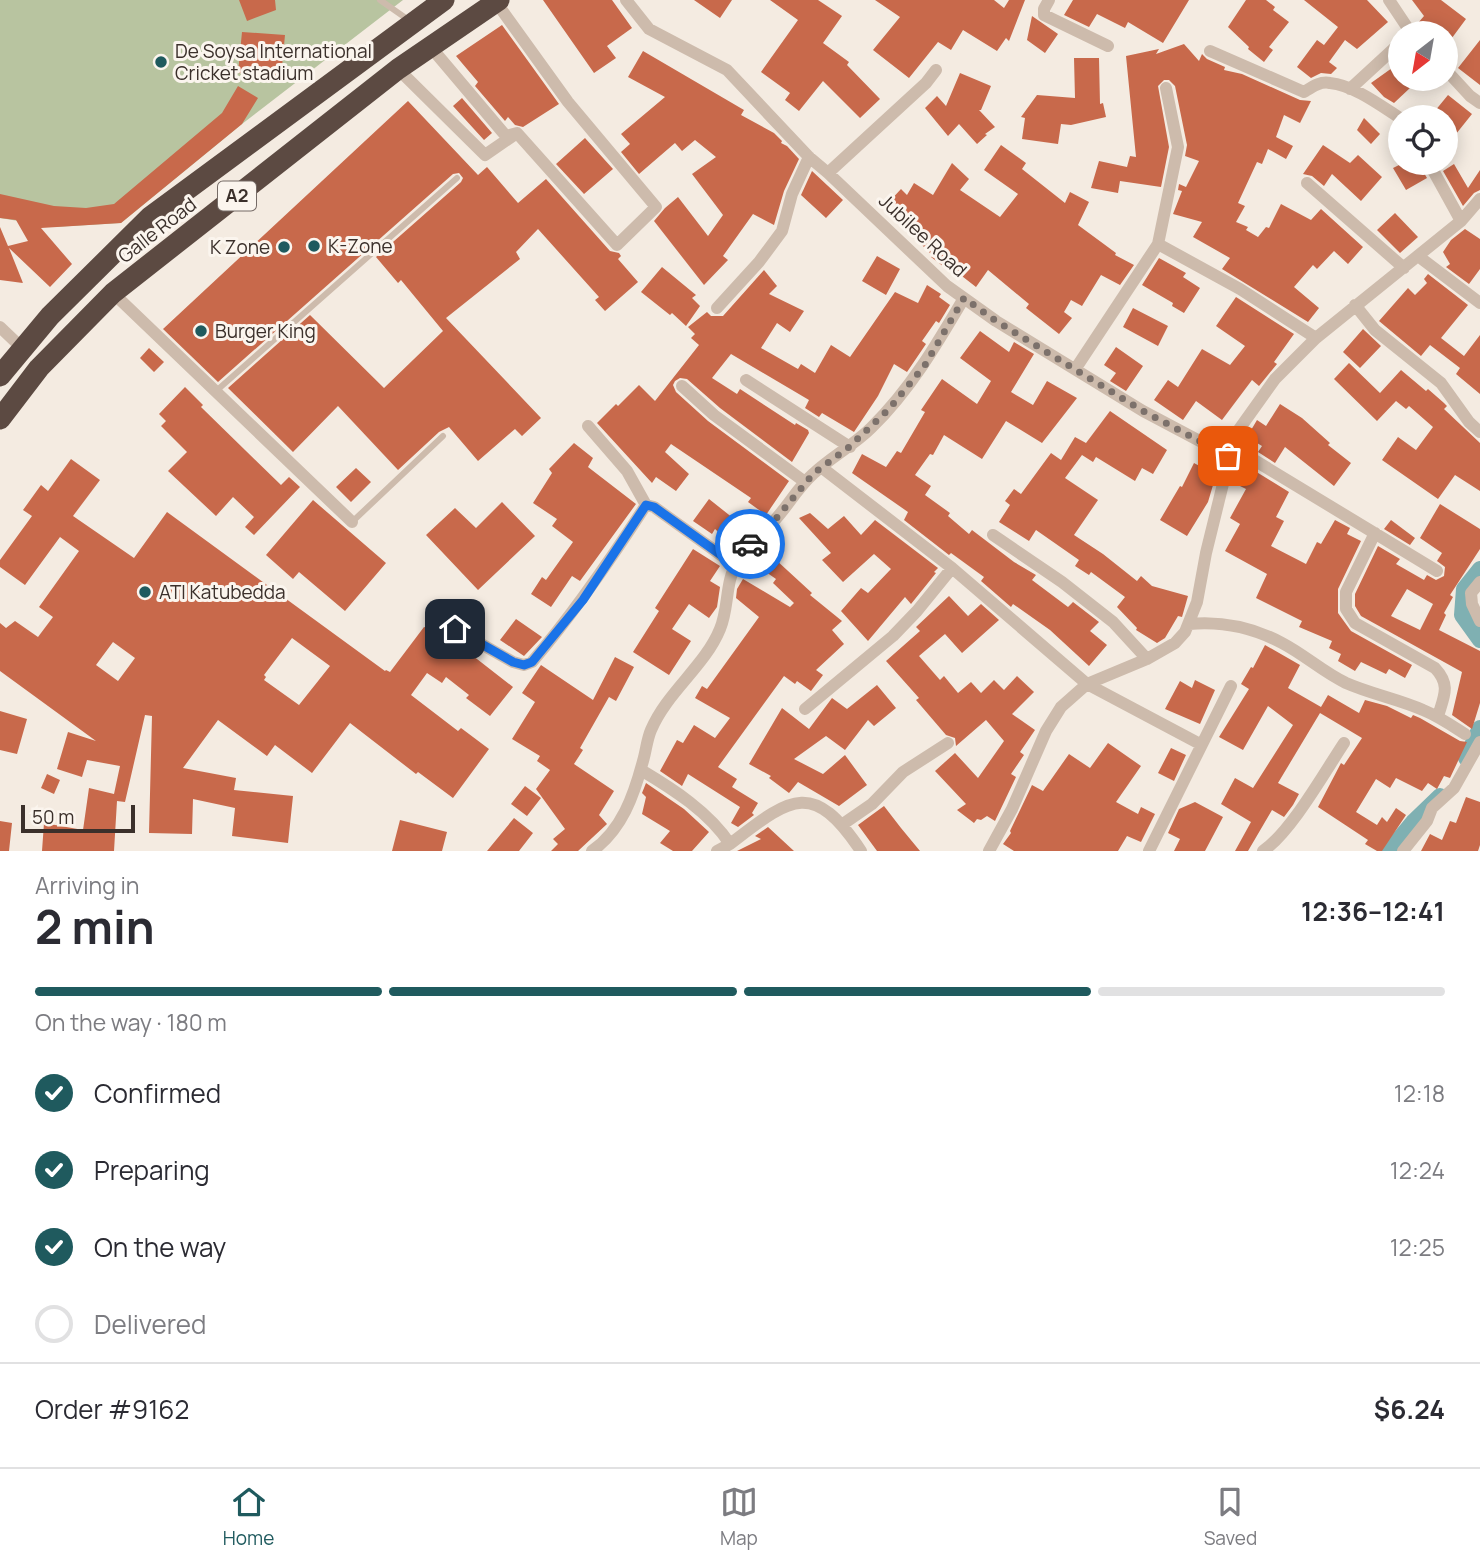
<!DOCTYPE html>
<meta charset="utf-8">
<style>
body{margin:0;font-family:Manrope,sans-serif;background:#f2f2f3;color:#2b2b33;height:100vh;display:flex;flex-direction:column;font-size:26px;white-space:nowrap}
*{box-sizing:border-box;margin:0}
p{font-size:23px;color:#7c7c81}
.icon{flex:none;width:38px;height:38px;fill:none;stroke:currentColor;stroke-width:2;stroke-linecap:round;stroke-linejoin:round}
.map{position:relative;height:851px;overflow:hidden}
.sheet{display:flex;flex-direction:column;background:#fff;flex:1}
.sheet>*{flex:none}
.needle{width:46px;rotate:211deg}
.buttons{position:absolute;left:1388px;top:21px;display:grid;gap:14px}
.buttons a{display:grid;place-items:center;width:70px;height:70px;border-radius:50%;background:#fff;box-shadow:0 4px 18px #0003;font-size:35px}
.scale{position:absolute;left:21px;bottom:18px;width:114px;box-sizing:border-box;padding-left:7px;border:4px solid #3b302b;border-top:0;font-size:19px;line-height:24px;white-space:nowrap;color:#3b302b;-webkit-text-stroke:5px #fbf5ee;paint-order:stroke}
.pin{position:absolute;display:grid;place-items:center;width:60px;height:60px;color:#fff;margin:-30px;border-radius:14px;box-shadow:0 4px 10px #0006}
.courier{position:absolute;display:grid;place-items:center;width:70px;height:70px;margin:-35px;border:5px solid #1a73e8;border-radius:50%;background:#fff;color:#222;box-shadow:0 2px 9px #0007}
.overview em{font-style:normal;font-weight:700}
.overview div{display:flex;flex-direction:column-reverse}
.overview{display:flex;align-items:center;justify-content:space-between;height:119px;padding:0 35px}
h1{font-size:46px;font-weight:700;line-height:52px}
.bar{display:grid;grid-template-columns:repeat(4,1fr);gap:10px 7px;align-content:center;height:84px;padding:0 35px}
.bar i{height:9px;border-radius:5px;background:#e1e1e2}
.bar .selected{background:#1f5a5e}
.bar p{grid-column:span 4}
.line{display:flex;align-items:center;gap:18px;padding:0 35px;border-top:2px solid #e1e1e2}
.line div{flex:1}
ol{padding:0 35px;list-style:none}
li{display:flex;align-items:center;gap:21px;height:77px}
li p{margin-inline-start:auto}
li .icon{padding:7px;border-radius:50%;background:#1f5a5e;color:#fff;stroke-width:4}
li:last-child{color:#7c7c81}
li i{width:38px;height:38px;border:4px solid #e1e1e2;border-radius:50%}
.menu{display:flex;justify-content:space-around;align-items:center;height:98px;border-top:2px solid #e1e1e2;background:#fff;font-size:19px;color:#7c7c81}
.menu a{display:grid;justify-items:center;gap:4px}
.menu .selected{color:#1f5a5e}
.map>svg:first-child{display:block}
.green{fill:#b8c4a0}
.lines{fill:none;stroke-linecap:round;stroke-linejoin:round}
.canal{stroke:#7fb0b2;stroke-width:16}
.building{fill:#c8694b;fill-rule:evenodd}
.lane{stroke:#cdbbac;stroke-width:6}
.street{stroke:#cdbbac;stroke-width:12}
.highway{stroke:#5c4a42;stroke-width:21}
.done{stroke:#7c716b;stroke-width:7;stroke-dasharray:0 12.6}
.route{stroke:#1a73e8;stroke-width:9}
.poi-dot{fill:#1f5a5e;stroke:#fbf5ee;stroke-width:2.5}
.labels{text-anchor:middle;stroke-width:6;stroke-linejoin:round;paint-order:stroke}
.shield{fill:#fbf5ee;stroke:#756b66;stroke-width:2}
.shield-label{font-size:18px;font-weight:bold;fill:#3b302b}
.poi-label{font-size:19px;fill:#3b302b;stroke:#fbf5ee;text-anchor:start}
.street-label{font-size:19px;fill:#3b302b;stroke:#fbf5ee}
</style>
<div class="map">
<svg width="1480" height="851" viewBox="0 0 1480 851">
<rect width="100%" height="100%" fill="#f4ebe1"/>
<path class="green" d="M0,0H403L242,124L121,223L55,227L0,218Z"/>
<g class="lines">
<path class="canal" d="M1480,569L1464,589L1462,615L1480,640
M1466,758L1480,728
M1389,851L1413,822L1440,796"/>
</g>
<path class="building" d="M239,0H275L276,10L247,21Z
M543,0H612L632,28L607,46L616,58L594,73Z
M694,0H732L720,18Z
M770,0H818L842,16L823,43L849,62L847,65L880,99L860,118L823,81L799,111L785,100L790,93L761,72L798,20Z
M875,0H994L1004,8L1009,0H1025L1009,41L1006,38L997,51L963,30L951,50L938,42L909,78L873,50L900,17Z
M1073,0H1189L1163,43L1128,22L1125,28L1097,14L1089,27L1064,15Z
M1246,0H1266L1275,7L1273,10L1289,22L1269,47L1273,50L1264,62L1248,49L1249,47L1228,27Z
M1304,0H1367L1388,22L1357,49L1345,40L1329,62L1337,68L1331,74L1321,73L1311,78L1297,67L1317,40L1324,45L1338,27Z
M1412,0H1441L1466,19L1446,46V33H1431L1418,23L1424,16Z
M1032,16L1058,34L1045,53L1027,40Z
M502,25L559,104L523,127L515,125L508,117L505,121L475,86L478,82L456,56Z
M242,32L285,35L281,77L238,73Z
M1480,40V85L1458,68Z
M1184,44L1199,61L1202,54L1207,59L1225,67L1224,70L1242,74L1300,100L1311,101L1300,123L1284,115L1276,137L1293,146L1286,159L1268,149L1262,164L1257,162L1238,203L1245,206L1236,222L1248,227L1246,230L1258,237L1266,227L1269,228L1281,204L1311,220L1321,209L1363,247L1348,264L1334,251L1317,269L1313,265L1294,287L1319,308L1308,322L1222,269L1230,258L1193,237L1202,222L1173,214L1182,191L1178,190L1179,184L1186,187L1199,161L1185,156L1187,145L1175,86L1169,80H1164L1158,86L1169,147L1161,187L1120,181L1118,193L1091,188L1099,161L1127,167L1130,156L1136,157L1126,56L1159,49L1156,54Z
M643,51L744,110L741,115L774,133L782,141L781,143L787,146L799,159L784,191L774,225L753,214L723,256L728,260L704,285L654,221L665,208L678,197L708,236L723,215L692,174L716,157L695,140L682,151L675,143L639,174L621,152L630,144L621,134L665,97L628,77Z
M1074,58H1099L1100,104L1103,103L1106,117L1071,125L1061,124L1058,144L1022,139L1025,118L1021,117L1037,95L1075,98Z
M1392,68L1410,88L1394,103L1384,97L1371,83Z
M960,73L991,86L981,110H979L995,127L985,134L987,135L977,144L959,124L948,136L925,108L937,96L946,106Z
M238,86L258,98L242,124L121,223L41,228L72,264L50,287L9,248L23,283L0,280V227L8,246L28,241L16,220L0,218V194L54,206L86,208L114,204L222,113Z
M1448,95L1472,114L1452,139L1446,133V117H1430Z
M462,98L492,133L484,140L453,106Z
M408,101L478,175L487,167L518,203L546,179L610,251L619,253L621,256L618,259L638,282L605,311L595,300L599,297L538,229L516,252L520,259L446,318L541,418L522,436L515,429L478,461L449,427L439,432L398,470L338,406L293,452L228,388L310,315L384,388L443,331L401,280L398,283L376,257L461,182L463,178L459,173L453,174L218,382L163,329Z
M1364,118L1380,134L1371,144L1357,130Z
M585,138L613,169L584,194L556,164Z
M1001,145L1026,163L1022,169L1065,203L1070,192L1089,202L1078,225L1116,253L1115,255L1134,265L1120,285L1101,275L1082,306L1071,300L1064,312L1072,318L1059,334L1026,308L1029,304L988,270L976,287L958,273L956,276L931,257L933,256L897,220L902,215L888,203L901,189L907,195L914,183L933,195L952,163L969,179L960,190L1000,217L1018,194L984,170Z
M1323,145L1350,163L1358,155L1382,177L1361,201L1332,174L1324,186L1312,176L1303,174Z
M1403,163H1418L1427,178L1406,190L1393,168Z
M1454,164L1468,188L1480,170V190L1474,193L1463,206L1443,171Z
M812,171L843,200L826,218L801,195Z
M1395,213L1418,237L1400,253L1377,230Z
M1465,229L1480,239V269L1469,284L1446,267L1450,264L1443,252L1451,240Z
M877,256L900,269L886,295L862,281Z
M1159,258L1186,273L1183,277L1200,288L1184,313L1172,306L1173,303L1142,285Z
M662,267L696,295L692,298L700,306L686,326L672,313L670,315L641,292Z
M764,270L777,286L769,294L804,311L790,332L777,323L761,348L798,369L801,364L815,373L831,345L850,357L895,292L918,303L927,285L941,294L939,297L950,305L939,323L936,321L922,341L926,344L907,372L894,364L878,396L854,432L822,413L819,417L805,408L809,400L731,354L712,378L737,394L740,389L795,425L796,423L808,430L809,433L792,462L720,408L687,379L680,378L675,381L673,385L676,392L708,421L789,481L766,515L748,502L751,498L671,444L665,452L689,474L676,491L656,477L652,483L597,423L616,404L618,406L639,385L655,401L699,345L691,338L695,334L688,327L707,312L711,316H723Z
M1428,274L1468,305L1441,338L1464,356L1480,335V394L1456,374L1460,368L1430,345L1421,356L1379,321L1408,288L1415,295L1427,283L1424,279Z
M1236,297L1294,334L1274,362L1277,364L1259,386L1252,380L1222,420L1196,401L1183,420L1154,400L1168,380L1178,387L1202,349L1230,365L1245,346L1216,326Z
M1133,308L1168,326L1158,346L1123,327Z
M1363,329L1381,346L1360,368L1343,352Z
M980,331L1009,352L1014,342L1034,354L1011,392L1033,405L1047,381L1077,398L1042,443L1006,421L982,459L944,435L933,455L930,454L915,475L931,486L925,495L950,513L948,516L969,534L972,530L1014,562L1036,575L1032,580L1068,607L1073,602L1099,622L1090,631L1107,645L1089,666L1050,630L1013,604L1011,607L981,581L984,577L951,553L949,555L904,520L908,512L852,473L862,454L886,467L897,451L901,453L925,412L921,410L942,379L977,404L991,381L960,358Z
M1116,347L1143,366L1126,391L1110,381L1116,373L1104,365Z
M149,348L164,362L154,372L140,358Z
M1349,363L1380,393L1401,370L1426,391L1428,389L1444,403L1447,406L1444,409L1480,443V491L1455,475L1438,499L1382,460L1398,437L1416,450L1433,427L1409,406L1406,409L1396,401L1377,421L1334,379Z
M185,387L203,405L201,407L281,485L289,477L300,487L254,535L245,527L254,517L233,497L216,516L168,471L187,452L161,426L166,421L159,414Z
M1280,404L1302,418L1330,443L1328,445L1351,463L1334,486L1285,447L1275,463L1258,452L1262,446L1247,437L1257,420L1266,426Z
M1110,411L1167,450L1153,474L1142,468L1135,481L1096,457L1093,462L1082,455L1065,478L1098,500L1074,535L1103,554L1137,581L1141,576L1152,586L1188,596L1182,617L1178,616L1165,638L1157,643L1136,630L1137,628L1117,607L1125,597L1091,572L1089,575L1075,566L1079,560L1036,530L1029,541L999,522L1010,505L1005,501L1014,489L1021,494L1051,453L1061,460L1075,437L1086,443Z
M574,443L593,458L588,467L636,504L580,581L572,576L551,607L531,594L542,577L546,580L573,542L552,526L557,519L533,503L552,473L549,469Z
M71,459L100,480L73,516L134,558L167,512L385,671L386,670L390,672L424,627L440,631L439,634L468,652L513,687L490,716L466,698L469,695L446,677L442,683L427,673L411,695L458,731L461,728L489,749L453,798L418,772L416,774L350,723L312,773L275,745L267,756L218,720L183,768L236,778L234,790L293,796L288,843L232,836L235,808L193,799L192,834L149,833L152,716L145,715L125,802L117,801L114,851H42L44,823L83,830L89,788L114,794L120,766L87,760L82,777L57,769L68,732L96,741L0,671V623L6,628L15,621L38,637L53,617L39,607L79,551L60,537L25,585L0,567V560L32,516L23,510L41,485L48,491ZM292,638L330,666L299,705L264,680L266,677L264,675ZM113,642L135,658L118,681L96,665Z
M1194,463L1216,475L1208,502L1187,536L1160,520L1180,486L1182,487Z
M356,468L371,482L351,502L336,487Z
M1250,468L1289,492L1276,517L1284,521L1271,546L1306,564L1317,542L1321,544L1335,520L1350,528L1347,534L1361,541L1338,589V613L1351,631L1412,665L1405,678L1389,669L1386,674L1361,662L1355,671L1338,661L1341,654L1329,648L1332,641L1299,627L1302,621L1256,598L1267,574L1225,551L1240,524L1230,518L1246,489L1240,486Z
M709,499L743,526L729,542L715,529L712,534L693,521Z
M313,500L386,563L345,611L299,572L293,579L266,555Z
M502,502L535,536L478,590L426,535L455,508L476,528Z
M1440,504L1480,529V549L1450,595L1453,597L1444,613L1446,615L1439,630L1480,651V703L1472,729L1452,715L1462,672L1361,616L1355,606V594L1378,546L1400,559L1396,564L1424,580L1427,575L1436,580L1444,576L1445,567L1437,561L1442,553L1420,538ZM1407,589L1433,604L1420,630L1391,616Z
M810,513L828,529L844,516L861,535L875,520L938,568L934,572L936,573L911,604L905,597L868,641L841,611L861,588L868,593L891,569L874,554L843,582L822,560L831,553L799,518Z
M1391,520L1415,538L1410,545L1384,529Z
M763,548L812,593L810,595L842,621L832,630L844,644L816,670L823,675L811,691L797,681L795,684L784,676L718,767L737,779L732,787L758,803L752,813L754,815L738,827L731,823L740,807L688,774L682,786L660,771L677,740L683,743L694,725L715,738L730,718L695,698L702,686L707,689L759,617L736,598L737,589L743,579L790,607L794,603L773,583L776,579L750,561Z
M693,549L720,566L710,581L720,587L717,607L709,618L689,604L672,629L691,641L669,675L633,652L659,611L655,608Z
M949,596L968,616L981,604L999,620L962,653L945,634L919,656L940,680L944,676L958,693L971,682L981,693L994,680L1004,690L1017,676L1034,692L1012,714L1035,730L1020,752L1024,755L1011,774L1016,777L995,821L987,816L981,820L977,819L974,823L957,810L966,804L935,771L955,753L978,778L1004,741L986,720L956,746L955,738L946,735L916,700L919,698L886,661L920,631L916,627Z
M516,619L542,637L524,656L500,640Z
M1265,645L1300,665L1288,688L1321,707L1328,695L1359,713L1365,700L1387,706L1411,718L1413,715L1420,718L1460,741L1467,742L1450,778L1444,776L1437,789L1428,783L1422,791L1396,778L1390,788L1376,779L1356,812L1377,825L1382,817L1387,822L1396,808L1406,815L1382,851H1377L1365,844L1368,840L1318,807L1341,763L1344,765L1362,738L1320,713L1278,783L1299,794L1293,805L1284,817L1272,810L1248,851H1235L1251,822L1221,804L1235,778L1253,788L1293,725L1268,706L1243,750L1219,737L1249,689L1241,684L1251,667L1253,668Z
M615,657L634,667L616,701L609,697L580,748L583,750L574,764L614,791L599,815L607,824L578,851H551L558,844L553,839L565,829L536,789L550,770L537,761L540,756L512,739L535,702L522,693L541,665L593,700Z
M1195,680L1215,690L1200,724L1165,709L1180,681L1192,688Z
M877,685L896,708L874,726L868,720L845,750L826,736L794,759L823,774L845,755L867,785L839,806L798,782L789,793L769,778L771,776L749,764L782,708L809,729L832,698L847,709Z
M0,711L27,719L17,754L0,750Z
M1108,743L1141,766L1116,802L1138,814L1141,807L1155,814L1141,842L1127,836L1118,851H1014L1003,844L1011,833L1010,831L1032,785L1043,791L1069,754L1090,768Z
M1171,748L1186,755L1174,781L1158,773Z
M47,774L60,780L54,794L41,788Z
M646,783L684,809L709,832L692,851H673L660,843L670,831L642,814L646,797L642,793Z
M525,786L541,798L527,816L511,804Z
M1466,797L1480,802V845L1478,851H1421L1430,834L1442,840L1450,821L1456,823Z
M1195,802L1223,817L1205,851H1174L1180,839L1168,833L1179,809Z
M884,806L901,828L920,851H877L858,825Z
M514,818L533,833L519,851H487Z
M400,820L447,832L442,851H392Z
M0,821L12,823L9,851H0Z
M768,827L794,851H737L761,839L755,836Z"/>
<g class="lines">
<path class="lane" d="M380,0L410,21
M215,392L457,178
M352,522L443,436"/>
<path class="street" d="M626,0L649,29L727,70L809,157L828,173L947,286L996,321L1143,411L1228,456
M1049,0L1044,9V15L1108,46
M1389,0L1411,33
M496,2L568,102L656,207L617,245L517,133
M1210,51L1304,92C1312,87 1320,81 1330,83C1353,85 1380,105 1400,118
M398,69L485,155L517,133L506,136L429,45
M1446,70L1470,96L1480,103
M1166,88L1178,147L1158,244L1240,289L1316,338
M1350,89L1400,43
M1429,163L1461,221
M828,173L926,83L936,70
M1307,183L1404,268
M1418,256L1480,303
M113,293L352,522
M1355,305L1375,330L1441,383L1469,422L1480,432
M717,308L759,262L782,231L792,194L809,157
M0,327L22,348
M1076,368L1158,244
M746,380L850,447
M682,386L714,415L805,482
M588,426L627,471L646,505
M1231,446L1437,571
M821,467L952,568L1087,684L1200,744
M1375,533L1346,592V609L1355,623L1435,668C1451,685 1444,696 1438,716
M993,535L1062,582L1113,622L1147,659
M1480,582L1471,593L1472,604L1480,621
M1189,624C1221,621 1254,628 1282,643C1305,655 1323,672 1346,683C1371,694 1398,699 1423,710C1438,716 1451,725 1465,734
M455,629L513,662L524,665L532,662C575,612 611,559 646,505L654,507L735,565
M805,709L893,636L917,611L952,568
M641,770C673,789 709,812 730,844C789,799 812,777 861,851
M843,824L872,804L903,772L948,743
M592,851C622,830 634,795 643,761C646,751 647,739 651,730C667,692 705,666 720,629C729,608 725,582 737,562C746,547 760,536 772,523C787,508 797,488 813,474C831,457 854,445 871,428C910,390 937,344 964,298
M717,851L730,844
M989,851L1012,809L1046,731L1061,707L1087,684L1147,659L1175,643L1185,632L1197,602L1206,553L1235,435L1275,379L1316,338L1461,221L1480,199
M1149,851L1231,686
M1263,851C1291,832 1324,773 1344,743
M1403,851L1427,821L1432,808L1454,788L1480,742"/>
<path class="highway" d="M0,376L50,316L150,217L444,0
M0,419L39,368L113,293L398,69L499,0"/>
</g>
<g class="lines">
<path class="done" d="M750,544L774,521L813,474L849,447L889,409L925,365L964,298L996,321L1143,411L1228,456"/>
<path class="route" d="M455,629L513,662L524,665L532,662L583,600L646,505L654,507L735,565L750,544"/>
</g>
<g class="poi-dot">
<circle cx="161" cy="62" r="7"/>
<circle cx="314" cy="246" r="7"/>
<circle cx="284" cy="247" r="7"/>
<circle cx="201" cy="331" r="7"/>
<circle cx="145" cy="592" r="7"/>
</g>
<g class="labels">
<rect class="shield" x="218" y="181.5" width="38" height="29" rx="5"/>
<g class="shield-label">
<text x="237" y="202">A2</text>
</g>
<g class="poi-label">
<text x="175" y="58">De Soysa International<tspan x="175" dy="22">Cricket stadium</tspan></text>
<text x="328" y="253">K-Zone</text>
<text x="270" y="254" text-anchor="end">K Zone</text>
<text x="215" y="338">Burger King</text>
<text x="159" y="599">ATI Katubedda</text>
</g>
<g class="street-label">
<text transform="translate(157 230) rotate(-38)" y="7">Galle Road</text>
<text transform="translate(923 235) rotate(43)" y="7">Jubilee Road</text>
</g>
</g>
</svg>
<div class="buttons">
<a><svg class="needle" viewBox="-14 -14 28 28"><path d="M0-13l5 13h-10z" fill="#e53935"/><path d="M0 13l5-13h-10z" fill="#7c7c81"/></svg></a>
<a><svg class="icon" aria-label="locate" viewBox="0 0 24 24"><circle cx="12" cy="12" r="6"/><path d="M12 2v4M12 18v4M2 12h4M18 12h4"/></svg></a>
</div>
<div class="scale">50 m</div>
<div class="pin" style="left:1228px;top:456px;background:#ea580c"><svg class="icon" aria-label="bag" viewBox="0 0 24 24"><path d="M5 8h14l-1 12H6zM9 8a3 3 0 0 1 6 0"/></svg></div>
<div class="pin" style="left:455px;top:629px;background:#1f2937"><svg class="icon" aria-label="home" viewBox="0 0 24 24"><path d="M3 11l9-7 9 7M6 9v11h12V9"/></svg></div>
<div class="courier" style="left:750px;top:544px"><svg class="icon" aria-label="car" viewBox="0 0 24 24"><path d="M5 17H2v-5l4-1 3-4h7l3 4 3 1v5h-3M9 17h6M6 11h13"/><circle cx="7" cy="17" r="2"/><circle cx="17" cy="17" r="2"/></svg></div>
</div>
<section class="sheet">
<div class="overview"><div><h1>2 min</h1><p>Arriving in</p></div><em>12:36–12:41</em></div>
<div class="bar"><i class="selected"></i><i class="selected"></i><i class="selected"></i><i></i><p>On the way · 180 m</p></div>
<ol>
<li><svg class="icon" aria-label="check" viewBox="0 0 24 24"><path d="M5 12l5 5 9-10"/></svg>Confirmed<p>12:18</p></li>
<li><svg class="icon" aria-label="check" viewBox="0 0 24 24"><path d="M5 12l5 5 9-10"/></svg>Preparing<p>12:24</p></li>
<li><svg class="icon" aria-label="check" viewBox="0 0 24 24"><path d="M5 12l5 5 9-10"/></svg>On the way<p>12:25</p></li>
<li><i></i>Delivered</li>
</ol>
<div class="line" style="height:91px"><div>Order #9162</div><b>$6.24</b></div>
</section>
<nav class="menu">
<a class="selected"><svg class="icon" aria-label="home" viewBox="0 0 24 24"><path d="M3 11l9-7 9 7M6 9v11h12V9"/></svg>Home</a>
<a><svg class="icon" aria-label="map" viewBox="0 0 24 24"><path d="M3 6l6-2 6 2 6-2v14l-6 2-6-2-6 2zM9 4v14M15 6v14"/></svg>Map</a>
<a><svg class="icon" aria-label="saved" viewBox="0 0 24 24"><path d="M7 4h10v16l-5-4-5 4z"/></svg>Saved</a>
</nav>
